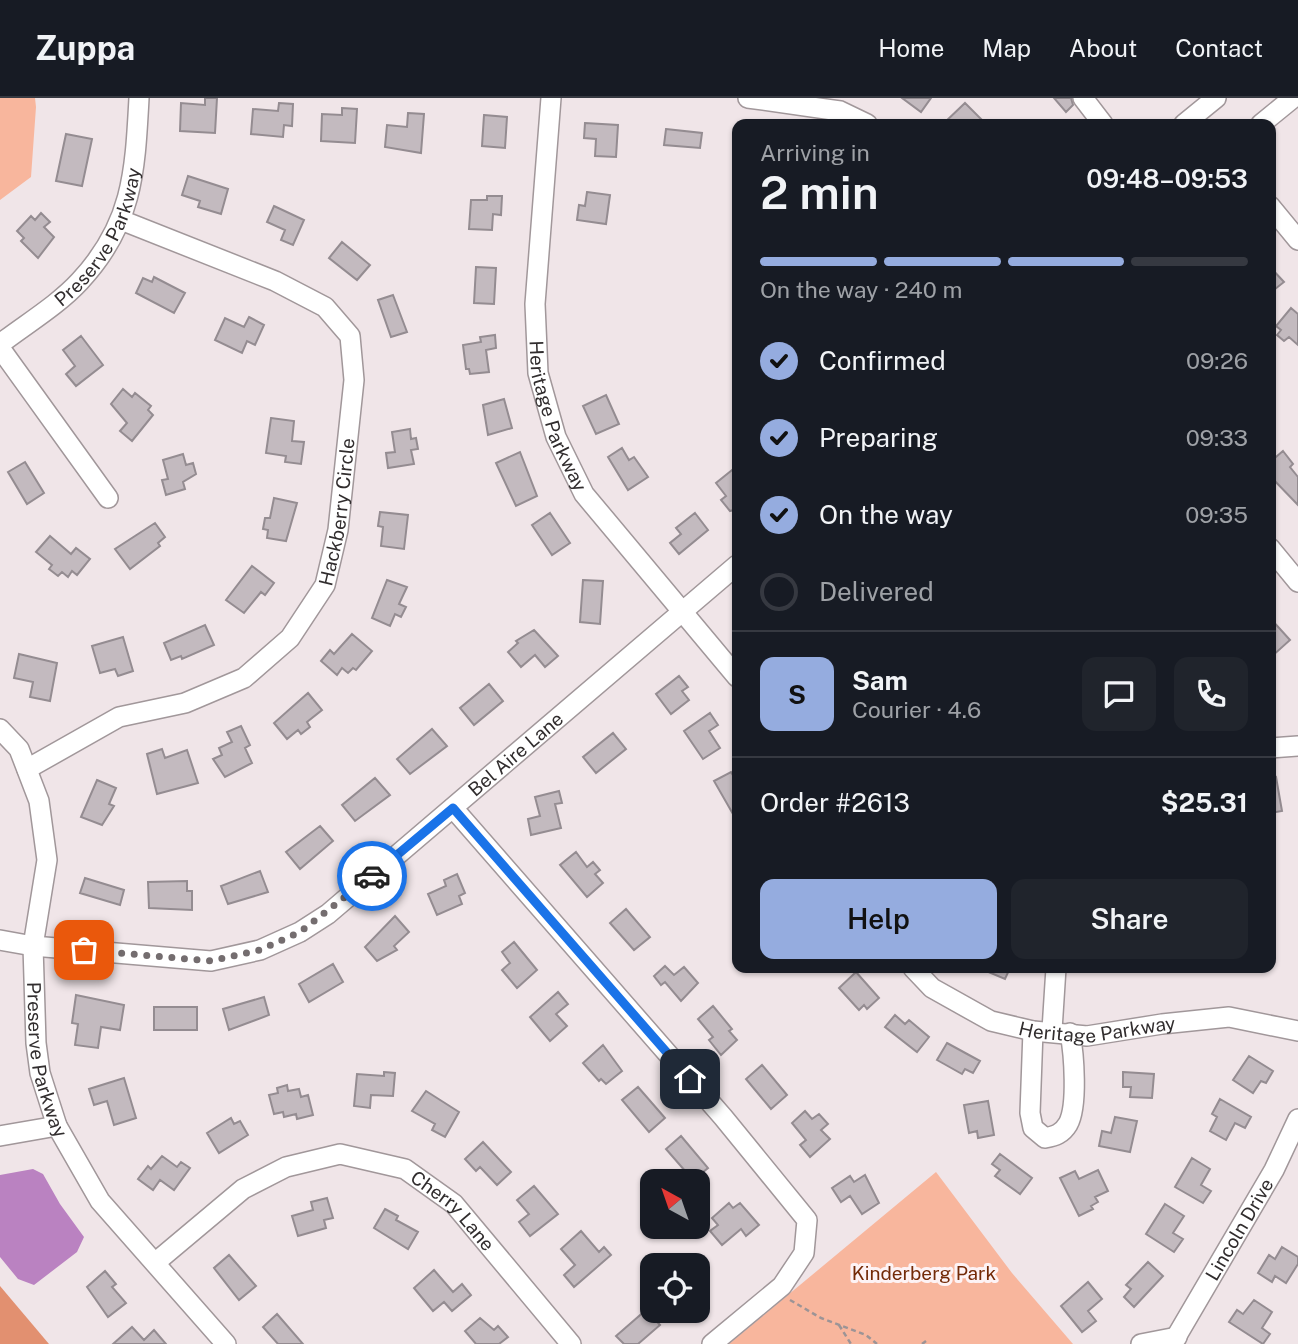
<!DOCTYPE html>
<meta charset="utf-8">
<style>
body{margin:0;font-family:"Public Sans",sans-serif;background:#20242c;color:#f1f3f6;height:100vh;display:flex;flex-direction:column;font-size:26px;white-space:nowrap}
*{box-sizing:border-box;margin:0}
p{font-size:23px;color:#9ea1a6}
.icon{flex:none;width:38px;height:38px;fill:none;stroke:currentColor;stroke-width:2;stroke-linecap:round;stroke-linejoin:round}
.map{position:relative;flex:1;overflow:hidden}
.side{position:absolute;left:732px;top:21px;width:544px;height:854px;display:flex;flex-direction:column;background:#171b24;border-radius:14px;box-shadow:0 2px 5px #0004}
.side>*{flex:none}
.needle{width:46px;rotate:320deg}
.buttons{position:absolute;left:640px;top:1071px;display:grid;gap:14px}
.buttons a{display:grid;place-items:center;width:70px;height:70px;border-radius:14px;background:#171b24;box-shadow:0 2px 5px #0004;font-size:35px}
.pin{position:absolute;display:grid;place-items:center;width:60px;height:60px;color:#fff;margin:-30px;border-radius:14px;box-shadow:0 4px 10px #0006}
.courier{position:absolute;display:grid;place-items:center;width:70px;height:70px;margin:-35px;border:5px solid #1a73e8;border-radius:50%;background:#fff;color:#222;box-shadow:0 2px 9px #0007}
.overview em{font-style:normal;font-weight:600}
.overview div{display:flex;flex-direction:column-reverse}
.overview{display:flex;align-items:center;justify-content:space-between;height:119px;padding:0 28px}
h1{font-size:46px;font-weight:600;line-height:52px}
.bar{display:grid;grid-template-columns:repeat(4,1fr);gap:10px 7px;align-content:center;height:84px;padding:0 28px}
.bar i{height:9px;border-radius:5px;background:#363941}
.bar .active{background:#95acdf}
.bar p{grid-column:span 4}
.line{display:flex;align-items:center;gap:18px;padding:0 28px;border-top:2px solid #363941}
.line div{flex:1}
.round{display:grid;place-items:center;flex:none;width:74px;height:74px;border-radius:14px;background:#20242c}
ol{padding:0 28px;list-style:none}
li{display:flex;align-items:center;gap:21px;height:77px}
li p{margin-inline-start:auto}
li .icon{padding:7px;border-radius:50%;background:#95acdf;color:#111;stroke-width:4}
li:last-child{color:#9ea1a6}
li i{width:38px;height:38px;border:4px solid #363941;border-radius:50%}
.cta{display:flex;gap:14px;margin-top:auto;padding:14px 28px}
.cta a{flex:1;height:80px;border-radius:14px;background:#95acdf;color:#111;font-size:28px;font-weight:600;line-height:80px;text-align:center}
.cta a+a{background:#20242c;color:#f1f3f6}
header{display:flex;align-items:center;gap:42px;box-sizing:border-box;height:98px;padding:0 35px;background:#171b24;border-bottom:2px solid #363941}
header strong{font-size:33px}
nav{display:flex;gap:38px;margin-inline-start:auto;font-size:24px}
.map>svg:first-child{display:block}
.green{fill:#f8b69d}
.forest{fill:#e29070}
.water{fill:#ba82c1}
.building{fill:#c3babf;stroke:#948c91;stroke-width:2}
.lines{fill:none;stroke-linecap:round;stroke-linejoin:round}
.minor-casing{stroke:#a1979a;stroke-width:22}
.path{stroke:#9c9496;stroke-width:2.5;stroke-dasharray:5 3.5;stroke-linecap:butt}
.minor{stroke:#fff;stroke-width:19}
.done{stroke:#746d6f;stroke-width:7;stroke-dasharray:0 12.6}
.route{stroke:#1a73e8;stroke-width:9}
.labels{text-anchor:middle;stroke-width:6;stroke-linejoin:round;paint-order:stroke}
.street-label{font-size:19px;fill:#312d2e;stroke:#fdf3f5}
.park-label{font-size:19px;fill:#732a07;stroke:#fdf3f5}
</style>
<header>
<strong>Zuppa</strong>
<nav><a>Home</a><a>Map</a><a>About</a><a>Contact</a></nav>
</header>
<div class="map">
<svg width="1298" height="1246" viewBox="0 0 1298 1246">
<rect width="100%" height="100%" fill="#f0e5e8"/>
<path class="green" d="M0,0H35L36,9L31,79L0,102Z
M936,1074L1012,1175L1073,1246H729Z"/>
<path class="forest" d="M0,1188L49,1246H0Z"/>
<path class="water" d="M33,1071L43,1076L60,1106L84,1139L77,1154L34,1187L18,1181L0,1159V1077Z"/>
<path class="building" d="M205,0H217L215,35L180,33L181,5L205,7Z
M902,0H931L921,14Z
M1054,0H1071L1073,7L1066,14Z
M279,5L293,6L292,28L284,27L283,39L251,36L253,11L278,13Z
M965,5L986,26H943Z
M342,10L357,11L355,45L321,43L322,16L342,17Z
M408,15L424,16L421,55L385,49L387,27L407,29Z
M484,17L507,19L505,50L482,48Z
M585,25L618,27L616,59L595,58L596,41L584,40Z
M666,31L702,35L700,50L664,47Z
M66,36L92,41L82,88L56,83Z
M188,78L228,91L221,116L198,109L200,103L182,97Z
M587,94L610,97L606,126L577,122L579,107L585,108Z
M487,98H502L501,117L493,116L492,132L469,131L471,102H487Z
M274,108L304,122L293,147L281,142L285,132L267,124Z
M41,115L50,124L44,129L54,139L38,160L21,143L24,140L17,133L31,118L35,122Z
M342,144L370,167L357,182L329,160Z
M476,169L496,170L494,206L474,205Z
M1270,169L1284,184L1270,195Z
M154,179L185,195L174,215L136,195L143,180L152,184Z
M393,197L407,234L391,239L378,202Z
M1291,210L1298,216V247L1289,239L1284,243L1277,237L1281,232L1276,228Z
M249,219L264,227L255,247L247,243L242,255L215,242L225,220L244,229Z
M495,237L496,250L486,252L489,274L470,276L469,271H466L463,247L481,244L480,239Z
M81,238L103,267L76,288L66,276L75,268L63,252Z
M123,291L132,299L135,295L151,308L148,312L153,317L132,343L120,333L127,325L111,306Z
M606,297L619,326L596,336L583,308Z
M504,301L512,330L488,337L483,307Z
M271,320L294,323L292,343L304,344L301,366L285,364L286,358L266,355Z
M410,331L411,341L416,340L418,351L411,352L414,366L388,370L386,355L395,354L392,334Z
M622,350L629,362L634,359L648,379L628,392L608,359Z
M1283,353L1293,366L1290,369L1298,379V407L1270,378V364Z
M520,354L537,398L516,408L496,365Z
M183,356L186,367L193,365L196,376L183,384L185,391L166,397L162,382L168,381L163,362Z
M25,364L44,395L27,406L8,374Z
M737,368V411L730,413L721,402L726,398L716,385Z
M274,400L297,405L286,443L267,440L268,432L263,431L265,420H270Z
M380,414L408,417L404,451L381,448L383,429L378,428Z
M550,415L570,445L552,457L532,427Z
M695,415L708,432L679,456L670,445L681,436L676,430Z
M155,425L165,439L158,445L160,448L130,471L115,451Z
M50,438L71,456L76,450L90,461L77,477L72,473L68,479L62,474L58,478L49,471L52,467L36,454Z
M252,468L274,485L265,497L261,494L244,515L226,502Z
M387,482L407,489L399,506L406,509L401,519L395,516L390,528L372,520Z
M583,482L603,483L600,526L580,524Z
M1270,520L1290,542L1270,560Z
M205,527L214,547L182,561L181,558L171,562L164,545Z
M534,532L558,558L545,569L535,557L521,569L508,554L518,545L516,543Z
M352,536L372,553L356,572L353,570L348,575L342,570L337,577L321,563L330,552L334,556Z
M123,539L133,573L118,578L115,571L100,575L92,548Z
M19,556L57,565L50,603L30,599L33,584L14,580Z
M679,578L688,589L682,593L689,602L671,616L656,596Z
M489,586L503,603L474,627L460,610Z
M308,595L322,612L307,624L310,629L301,636L298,632L287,641L274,625Z
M710,615L718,627L709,633L720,650L703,661L684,633Z
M241,628L250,647L245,650L252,665L225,679L213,661L222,657L219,650L232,644L227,634Z
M432,631L447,648L410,676L397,661Z
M613,635L626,651L596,675L583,659Z
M162,651L165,660L187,652L198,685L157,696L147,656Z
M731,674L737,684V723L714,683Z
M1276,679L1282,713L1270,715V680Z
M375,680L390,697L355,723L342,707Z
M97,682L116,690L109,706L114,708L102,727L81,719Z
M559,693L562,705L555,706L561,730L531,737L528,721L540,718L535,699Z
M320,728L333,743L300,771L286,754Z
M576,754L587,769L593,764L600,772L595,776L603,785L587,799L560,767Z
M260,773L268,794L228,806L221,788Z
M457,776L465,795L459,798L462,806L437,817L428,796L446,788L444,782Z
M85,780L124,792L120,807L80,795Z
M187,783V793H192V812L149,810L148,784Z
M626,811L650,839L634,852L610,825Z
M395,818L409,834L394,848L397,852L377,863L365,849Z
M514,844L537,872L517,890L502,872L510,865L502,854Z
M333,866L343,884L309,904L299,886Z
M665,868L674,877L684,869L698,885L681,903L665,884L661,887L654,878Z
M979,870H1010L1005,881Z
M856,874L879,900L867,911L864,907L859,912L839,890Z
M558,894L568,906L556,916L567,928L550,943L530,919Z
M76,897L124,907L120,932L101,929L98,950L75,947L78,926L72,925Z
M264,899L269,917L229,932L223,911Z
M713,908L732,931L729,933L737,942L721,957L709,942L713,939L698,921Z
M154,909H197V932H154Z
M895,917L905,926L909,922L929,939L917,954L885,929Z
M947,945L980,963L973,975L965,971L962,976L937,962Z
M603,947L622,973L606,986L601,981L599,983L583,965Z
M1249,958L1273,973L1266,985L1261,983L1253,995L1233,982Z
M762,967L787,997L771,1011L746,981Z
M384,974L395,975L393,998L371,997L370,1010L354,1008L357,976L384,978Z
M1123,974L1154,976L1152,1000L1130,999L1131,989H1123Z
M124,980L136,1020L114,1027L107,1003L94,1007L89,991Z
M287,987L288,993L299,991L301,999L308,997L313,1017L297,1021L296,1016L284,1019L283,1014L274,1016L269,997L278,995L277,990Z
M638,989L665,1020L649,1034L622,1002Z
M426,993L459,1014L445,1039L432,1032L435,1026L412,1013Z
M1220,1001L1251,1019L1245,1030L1235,1025L1226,1042L1210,1033L1217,1019L1212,1016Z
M988,1003L994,1037L978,1040L977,1033L969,1035L964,1007Z
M805,1013L812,1021L819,1016L828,1026L821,1032L830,1041L810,1059L800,1047L806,1042L792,1025Z
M1115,1019L1137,1023L1130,1054L1099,1048L1102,1033L1111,1035Z
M231,1020L234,1026L240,1023L248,1037L219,1055L207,1035Z
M681,1038L708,1070L693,1082L666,1051Z
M483,1044L511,1074L497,1087L480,1069L476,1073L465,1061Z
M1000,1056L1032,1080L1020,1096L995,1078L1000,1072L992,1066Z
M162,1058L177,1069L181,1064L190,1070L174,1092L160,1082L153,1092L138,1081L148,1068L151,1071Z
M1192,1060L1210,1071L1201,1087L1211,1093L1203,1105L1175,1089Z
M1098,1072L1108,1093L1095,1099L1098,1104L1091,1108L1093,1111L1079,1118L1060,1080L1075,1073L1079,1081Z
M865,1077L879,1105L862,1116L850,1098L841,1104L832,1090L850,1078L854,1084Z
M534,1088L558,1116L530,1138L519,1124L529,1116L517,1102Z
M327,1100L333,1120L324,1122L326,1130L298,1138L292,1118L313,1112L311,1104Z
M729,1105L733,1110L740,1105L759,1127L746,1138L741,1131L722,1147L710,1133L718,1127L712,1120Z
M1165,1106L1184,1118L1173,1135L1183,1141L1174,1154L1146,1136Z
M385,1111L398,1118L396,1122L418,1134L408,1151L374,1130Z
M581,1133L599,1154L604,1149L611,1157L574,1189L564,1177L575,1167L561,1151Z
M1282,1149L1298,1159V1166L1286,1185L1275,1178L1272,1184L1258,1175L1269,1157L1275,1161Z
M229,1157L256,1188L239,1202L214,1170Z
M1148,1164L1163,1178L1134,1209L1124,1199L1131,1191L1126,1187Z
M434,1172L453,1194L462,1186L471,1197L452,1213L444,1204L433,1213L414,1190Z
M105,1173L116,1186L112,1189L126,1205L108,1219L87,1189Z
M1088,1184L1102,1201L1088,1213L1096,1223L1082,1234L1061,1208Z
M1254,1202L1272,1214L1262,1230L1270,1236L1263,1246L1229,1224L1237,1212L1243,1216Z
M646,1212L660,1227L638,1246H624L616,1238Z
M277,1216L303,1246H278L263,1229Z
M480,1220L494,1232L498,1228L508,1239L499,1246H476L465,1233Z
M132,1229L144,1242L154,1232L166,1246H113Z"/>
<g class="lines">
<defs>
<g id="minor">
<path id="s1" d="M551,0L535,206L538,275L556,339L584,396L737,579"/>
<path d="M748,0L840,13L867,26"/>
<path d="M1083,0L1103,26"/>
<path d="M1184,26L1216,0"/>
<path d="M1261,26L1293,0"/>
<path d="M1270,108L1298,142"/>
<path id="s2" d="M0,246C26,226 58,207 80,183C133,126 135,74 139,0"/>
<path d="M0,250L108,400"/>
<path d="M1270,450L1298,484"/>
<path id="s3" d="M0,631L19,651L39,703L47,762L33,848L36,945L40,975L57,1028L100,1103L226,1246"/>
<path d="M1270,650L1298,648"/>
<path id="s4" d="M27,671L119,619L185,605L244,580L290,540L325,487L338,432L354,282L350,238L325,209L275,183L121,122"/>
<path d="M453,710L723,1019L807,1122L804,1155L782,1188L712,1246"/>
<path id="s5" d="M0,842L33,848L211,863L260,852L300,834L328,816L737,467"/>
<path id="s6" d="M913,870L932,890L991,923L1033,933L1087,938L1162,926L1229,919L1298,933"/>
<path d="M1052,932L1056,870"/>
<path d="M1033,933L1030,1015L1033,1030L1045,1040C1055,1038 1062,1036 1068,1026C1078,1008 1074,956 1070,935"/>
<path d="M0,1038L57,1028"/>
<path id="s7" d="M156,1164L243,1091L286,1069L340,1056L405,1071L454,1106L571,1246"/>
<path d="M1141,1246L1177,1239"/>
<path id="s8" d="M1172,1246L1274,1072L1298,1021"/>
</g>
</defs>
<use href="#minor" class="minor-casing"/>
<path class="path" d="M790,1202L821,1220L866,1237L877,1246
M839,1227L851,1246
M922,1246L926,1243"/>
<use href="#minor" class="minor"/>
</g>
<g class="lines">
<path class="done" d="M84,852L211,863L260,852L300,834L372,778"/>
<path class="route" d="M372,778L453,710L690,981"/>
</g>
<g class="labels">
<g class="street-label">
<text dy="7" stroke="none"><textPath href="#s2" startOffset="150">Preserve Parkway</textPath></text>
<text dy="7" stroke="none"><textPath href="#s1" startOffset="322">Heritage Parkway</textPath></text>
<text dy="7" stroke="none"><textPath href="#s4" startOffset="436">Hackberry Circle</textPath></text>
<text dy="7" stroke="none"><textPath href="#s5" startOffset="586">Bel Aire Lane</textPath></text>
<text dy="7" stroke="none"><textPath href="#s6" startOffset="203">Heritage Parkway</textPath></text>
<text dy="7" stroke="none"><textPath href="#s3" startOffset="345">Preserve Parkway</textPath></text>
<text dy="7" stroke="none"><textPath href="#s7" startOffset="348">Cherry Lane</textPath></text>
<text dy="7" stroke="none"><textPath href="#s8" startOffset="133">Lincoln Drive</textPath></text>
</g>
<g class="park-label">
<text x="924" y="1182">Kinderberg Park</text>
</g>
</g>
</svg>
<div class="buttons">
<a><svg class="needle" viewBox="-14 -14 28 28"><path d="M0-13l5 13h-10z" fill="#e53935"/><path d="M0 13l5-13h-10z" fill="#9ea1a6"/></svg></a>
<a><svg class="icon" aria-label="locate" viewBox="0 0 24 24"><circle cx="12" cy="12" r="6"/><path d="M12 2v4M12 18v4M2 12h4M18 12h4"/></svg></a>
</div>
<div class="pin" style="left:84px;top:852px;background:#ea580c"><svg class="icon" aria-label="bag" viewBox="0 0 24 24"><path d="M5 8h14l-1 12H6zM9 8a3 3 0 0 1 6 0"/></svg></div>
<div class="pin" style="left:690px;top:981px;background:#1f2937"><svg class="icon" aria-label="home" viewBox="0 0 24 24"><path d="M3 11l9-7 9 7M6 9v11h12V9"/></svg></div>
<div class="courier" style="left:372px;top:778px"><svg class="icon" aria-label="car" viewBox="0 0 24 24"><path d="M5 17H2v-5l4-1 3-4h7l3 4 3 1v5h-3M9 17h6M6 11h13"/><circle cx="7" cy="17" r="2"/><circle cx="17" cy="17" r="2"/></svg></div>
<section class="side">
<div class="overview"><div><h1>2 min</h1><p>Arriving in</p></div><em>09:48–09:53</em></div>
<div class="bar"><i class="active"></i><i class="active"></i><i class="active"></i><i></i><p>On the way · 240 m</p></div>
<ol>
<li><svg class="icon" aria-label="check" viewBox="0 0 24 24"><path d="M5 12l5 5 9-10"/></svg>Confirmed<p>09:26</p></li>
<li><svg class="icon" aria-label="check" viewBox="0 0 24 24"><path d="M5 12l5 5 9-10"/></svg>Preparing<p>09:33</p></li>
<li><svg class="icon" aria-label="check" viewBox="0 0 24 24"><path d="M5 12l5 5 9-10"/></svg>On the way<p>09:35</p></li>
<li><i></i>Delivered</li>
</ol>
<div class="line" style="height:126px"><b class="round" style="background:#95acdf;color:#111">S</b><div><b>Sam</b><p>Courier · 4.6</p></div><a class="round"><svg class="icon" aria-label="chat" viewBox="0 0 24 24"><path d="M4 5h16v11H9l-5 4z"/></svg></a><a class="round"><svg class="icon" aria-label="phone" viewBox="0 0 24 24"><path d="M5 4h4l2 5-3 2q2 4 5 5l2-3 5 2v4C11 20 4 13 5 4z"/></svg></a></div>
<div class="line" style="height:91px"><div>Order #2613</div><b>$25.31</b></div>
<div class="cta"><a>Help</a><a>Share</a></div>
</section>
</div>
